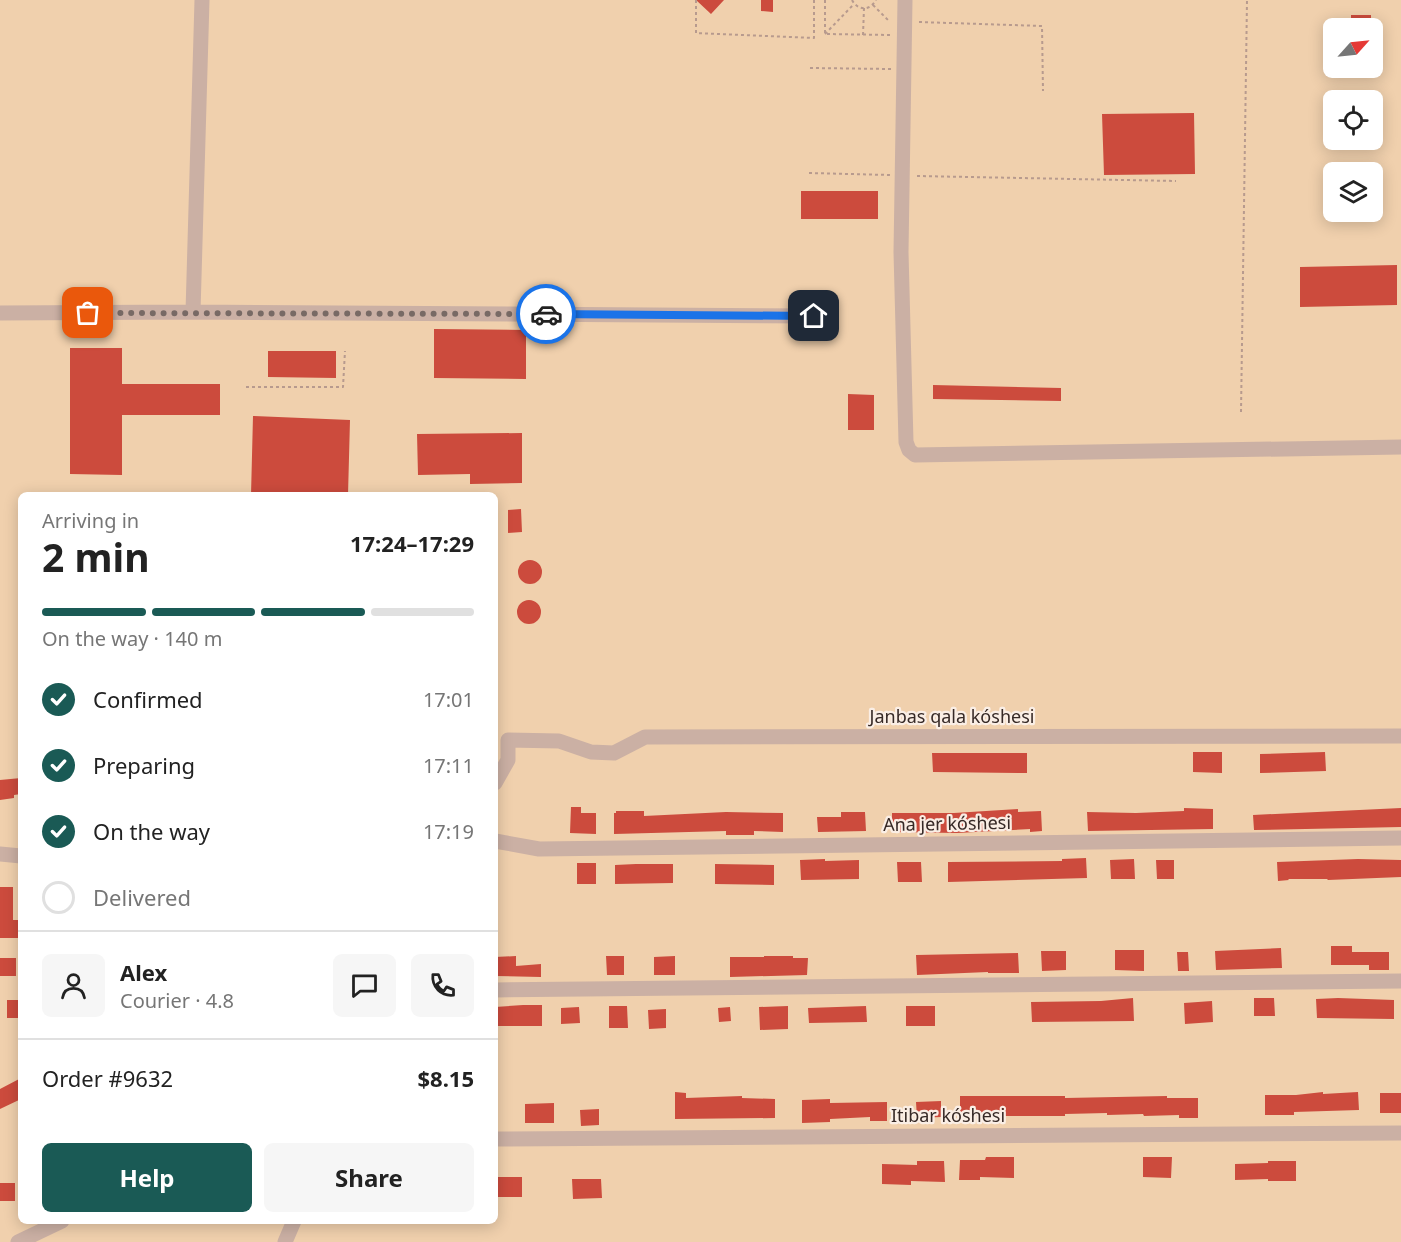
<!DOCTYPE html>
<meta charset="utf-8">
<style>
body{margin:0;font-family:"Noto Sans",sans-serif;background:#f6f6f6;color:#222;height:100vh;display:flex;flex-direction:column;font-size:22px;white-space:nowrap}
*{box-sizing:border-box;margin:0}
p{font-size:20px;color:#767676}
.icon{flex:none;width:33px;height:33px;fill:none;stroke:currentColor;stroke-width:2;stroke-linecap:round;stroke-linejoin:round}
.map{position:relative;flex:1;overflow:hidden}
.sheet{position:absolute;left:18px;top:492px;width:480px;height:732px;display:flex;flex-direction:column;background:#fff;border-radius:9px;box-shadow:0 3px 15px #0003}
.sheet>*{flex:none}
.needle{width:39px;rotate:63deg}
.controls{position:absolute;left:1323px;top:18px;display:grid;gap:12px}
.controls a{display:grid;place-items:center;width:60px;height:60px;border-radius:9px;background:#fff;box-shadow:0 3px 15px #0003;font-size:30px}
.pin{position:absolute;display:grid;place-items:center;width:51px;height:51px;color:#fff;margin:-26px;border-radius:12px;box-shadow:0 3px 9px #0006}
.courier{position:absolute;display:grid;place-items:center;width:60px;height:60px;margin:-30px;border:4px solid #1a73e8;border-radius:50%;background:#fff;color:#222;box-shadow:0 2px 8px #0007}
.overview em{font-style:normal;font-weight:700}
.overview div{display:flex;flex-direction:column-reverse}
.overview{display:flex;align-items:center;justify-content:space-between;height:102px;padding:0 24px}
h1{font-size:39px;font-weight:700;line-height:45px}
.bar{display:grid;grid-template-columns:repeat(4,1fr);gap:9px 6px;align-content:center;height:72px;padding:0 24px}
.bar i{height:8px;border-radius:4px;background:#e0e0e0}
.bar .active{background:#1a5a55}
.bar p{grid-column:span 4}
.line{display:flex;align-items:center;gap:15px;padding:0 24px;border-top:2px solid #e0e0e0}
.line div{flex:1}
.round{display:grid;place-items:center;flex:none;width:63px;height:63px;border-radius:9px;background:#f6f6f6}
ol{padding:0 24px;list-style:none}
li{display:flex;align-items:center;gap:18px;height:66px}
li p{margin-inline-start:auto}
li .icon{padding:6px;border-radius:50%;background:#1a5a55;color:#fff;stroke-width:4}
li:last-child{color:#767676}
li i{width:33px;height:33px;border:3px solid #e0e0e0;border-radius:50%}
.primary-button{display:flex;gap:12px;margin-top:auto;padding:12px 24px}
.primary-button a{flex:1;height:69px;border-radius:9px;background:#1a5a55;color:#fff;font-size:24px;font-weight:700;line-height:69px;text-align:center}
.primary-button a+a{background:#f6f6f6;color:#222}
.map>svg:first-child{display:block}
.sand{fill:#f0d0ad;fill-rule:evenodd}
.building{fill:#cc4b3d}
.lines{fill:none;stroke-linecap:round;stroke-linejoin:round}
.path{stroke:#b79a8e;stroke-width:2;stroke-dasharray:3 3;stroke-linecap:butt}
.minor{stroke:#cbb0a4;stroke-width:15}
.done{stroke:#786a65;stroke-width:6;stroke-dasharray:0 10.8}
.route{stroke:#1a73e8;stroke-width:8}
.labels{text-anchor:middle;stroke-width:4.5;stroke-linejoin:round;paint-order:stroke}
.street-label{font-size:18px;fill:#362926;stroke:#faeee5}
</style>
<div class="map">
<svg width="1401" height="1242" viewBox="0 0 1401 1242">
<rect width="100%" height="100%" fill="#f3e3d9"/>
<path class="sand" d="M0,0H1401V1242H0ZM1334,28H1372V68H1334ZM1334,100H1372V140H1334ZM1334,172H1372V212H1334ZM21,495H495V1221H21Z"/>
<path class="building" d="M696,0H724L711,14Z
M761,0H773V12L761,11Z
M1351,15H1371V28H1351Z
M1194,113L1195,174L1104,175L1102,114Z
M801,191H878V219H801Z
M1397,265V305L1300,307V267Z
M434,329L526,330V379L434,378Z
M70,348H122V384H220V415H122V475L70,474Z
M268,351H336V378L268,377Z
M933,385L1061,388V401L933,399Z
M848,394L874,395V430H848Z
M253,416L350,420L348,495H251Z
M522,433V483L470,484V474L418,475L417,434Z
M521,509L522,532L508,533V510Z
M518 572a12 12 0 1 1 24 0a12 12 0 1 1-24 0Z
M517 612a12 12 0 1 1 24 0a12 12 0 1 1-24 0Z
M1193,752H1222V773L1193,772Z
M1325,752L1326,771L1260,773V754Z
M932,753H1027V773L933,772Z
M21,778V794L14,795V798L0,800V780Z
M571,807H581V813H596V834L570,833Z
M1184,808L1213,809V829L1088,831L1087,812L1136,813L1184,811Z
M1401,808V827L1254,830L1253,815Z
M1018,809V812L1041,811L1042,831L1030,832V829L957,833L892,832V813H954Z
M616,811H644V816L726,812L783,813V832L754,831V835H726V831L614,834V813H616Z
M841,812H865L866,831L818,832L817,817H841Z
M1086,858L1087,878L948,882V862L1062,861V859Z
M825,859V861L859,860V879L801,880L800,860Z
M1134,859L1135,879H1111L1110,860Z
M1358,859L1401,860V877L1328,880L1327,879H1288L1289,880L1278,881L1277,862Z
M1156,860H1174V879H1157Z
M897,862H921L922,882H898Z
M577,863H596V884H577Z
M636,864H673V883L615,884V865Z
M715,864L774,865V885L715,884Z
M0,887H13V920H18V938H0Z
M1331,946H1352V952H1389V970H1369V965H1331Z
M1281,948L1282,968L1216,970L1215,951Z
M1115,950H1144V971L1115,970Z
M1041,951H1066V970L1042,971Z
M1177,952H1188L1189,971H1178Z
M1018,953L1019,973H988V972L917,975L916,955Z
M516,956V966L541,964V977L495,976V957Z
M606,956H624V975H607Z
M675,956V975H654V957Z
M764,956H793V958H808L807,975L730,977V957H764Z
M0,958H16V976H0Z
M1133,998L1134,1021L1032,1022L1031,1002L1101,1001Z
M1254,998H1274L1275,1016H1254Z
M1338,998L1394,1000V1019L1317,1018L1316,999Z
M7,1000H21V1018H7Z
M1212,1001L1213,1022L1185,1024L1184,1003Z
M523,1005H542V1026H495V1007Z
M609,1006H627L628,1028H609Z
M788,1006V1029L760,1030L759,1007Z
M866,1006L867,1022L809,1023L808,1008Z
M906,1006H935V1026H906Z
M579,1007L580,1023L561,1024V1008Z
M730,1007L731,1021L719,1022L718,1008Z
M666,1009V1028L649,1029L648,1010Z
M21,1078V1099L0,1109V1089Z
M675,1092L686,1093V1098L742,1096V1098L775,1099V1118L675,1119Z
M1323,1092V1094L1358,1092L1359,1110L1294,1112V1115H1265V1095H1296Z
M1380,1093H1401V1113H1380Z
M960,1096H1065V1098L1167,1096V1098H1198V1118H1179V1115L1144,1116L1143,1114L1107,1115V1113L1065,1114V1116H960Z
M830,1099V1103L887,1102V1121H870V1117L830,1119V1122L802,1123V1100Z
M941,1101V1117L917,1118L916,1102Z
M554,1103V1123H525V1104Z
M599,1109V1125L581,1126L580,1110Z
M986,1157H1014V1178L980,1177V1180H959L960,1160H985Z
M1143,1157H1172L1171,1178L1143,1177Z
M917,1161H944L945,1182L911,1181V1185L882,1184V1164L917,1165Z
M1268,1161H1296V1181H1268V1179L1235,1180V1164L1268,1163Z
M495,1177H522V1197H495Z
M572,1179H601L602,1198L573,1199Z
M0,1183H15V1201H0Z"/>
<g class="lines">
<path class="path" d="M696,0V33L814,38V0
M825,0V34L892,35
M852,0C858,11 870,11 876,0
M873,5L890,22
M919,22L1042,26L1043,91
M825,34L854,4
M863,35L864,8
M810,68L891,69
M809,173L890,175
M917,176L1176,181
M246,387H343L345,351
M1241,412L1247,0"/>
<path class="minor" d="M202,0L193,312L814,316
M905,0L901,252L906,442L909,450L915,455L1401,447
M0,313L193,312
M495,783L508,760V740L559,741L591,752L614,753L645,737L1401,736
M495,841L539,849L1401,838
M0,854L21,856
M495,990L1401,981
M495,1139L1401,1133
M18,1242L62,1221
M285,1242L294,1221"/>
</g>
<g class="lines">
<path class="done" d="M88,313L546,314"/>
<path class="route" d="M546,314L814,316"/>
</g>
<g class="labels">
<g class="street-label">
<text x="952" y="723">Janbas qala kóshesi</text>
<text transform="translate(947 824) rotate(-1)" y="6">Ana jer kóshesi</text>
<text x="948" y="1122">Itibar kóshesi</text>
</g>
</g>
</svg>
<div class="controls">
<a><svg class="needle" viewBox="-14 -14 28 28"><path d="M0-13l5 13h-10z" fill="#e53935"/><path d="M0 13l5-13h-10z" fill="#767676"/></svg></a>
<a><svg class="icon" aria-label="locate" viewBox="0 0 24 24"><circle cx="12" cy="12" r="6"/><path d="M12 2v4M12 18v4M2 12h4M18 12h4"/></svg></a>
<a><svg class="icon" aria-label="layers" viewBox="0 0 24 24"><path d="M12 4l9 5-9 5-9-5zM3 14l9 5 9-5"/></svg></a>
</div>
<div class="pin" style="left:88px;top:313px;background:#ea580c"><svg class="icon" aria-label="bag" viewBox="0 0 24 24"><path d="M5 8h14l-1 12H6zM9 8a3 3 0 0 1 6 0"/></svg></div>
<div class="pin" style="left:814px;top:316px;background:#1f2937"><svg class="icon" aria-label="home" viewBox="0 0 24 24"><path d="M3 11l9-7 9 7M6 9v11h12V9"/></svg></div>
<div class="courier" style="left:546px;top:314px"><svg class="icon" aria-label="car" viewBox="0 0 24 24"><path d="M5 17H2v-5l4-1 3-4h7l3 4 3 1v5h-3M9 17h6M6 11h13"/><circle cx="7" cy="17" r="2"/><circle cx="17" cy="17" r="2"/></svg></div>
<section class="sheet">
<div class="overview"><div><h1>2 min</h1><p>Arriving in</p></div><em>17:24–17:29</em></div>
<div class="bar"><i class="active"></i><i class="active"></i><i class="active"></i><i></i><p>On the way · 140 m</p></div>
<ol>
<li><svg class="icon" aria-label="check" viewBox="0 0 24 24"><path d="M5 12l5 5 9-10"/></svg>Confirmed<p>17:01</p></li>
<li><svg class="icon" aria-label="check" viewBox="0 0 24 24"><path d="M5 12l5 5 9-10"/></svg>Preparing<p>17:11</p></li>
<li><svg class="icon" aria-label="check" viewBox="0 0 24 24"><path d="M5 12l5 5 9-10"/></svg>On the way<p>17:19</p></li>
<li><i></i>Delivered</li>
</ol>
<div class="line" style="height:108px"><a class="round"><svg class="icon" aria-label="person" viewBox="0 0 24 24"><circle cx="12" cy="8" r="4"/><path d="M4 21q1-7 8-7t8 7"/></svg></a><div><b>Alex</b><p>Courier · 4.8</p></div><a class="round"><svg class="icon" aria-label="chat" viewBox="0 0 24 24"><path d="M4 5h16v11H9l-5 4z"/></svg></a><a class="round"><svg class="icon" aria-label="phone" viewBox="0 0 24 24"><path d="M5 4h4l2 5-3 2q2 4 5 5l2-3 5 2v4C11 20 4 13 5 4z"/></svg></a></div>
<div class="line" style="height:78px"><div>Order #9632</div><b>$8.15</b></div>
<div class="primary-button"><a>Help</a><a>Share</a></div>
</section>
</div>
